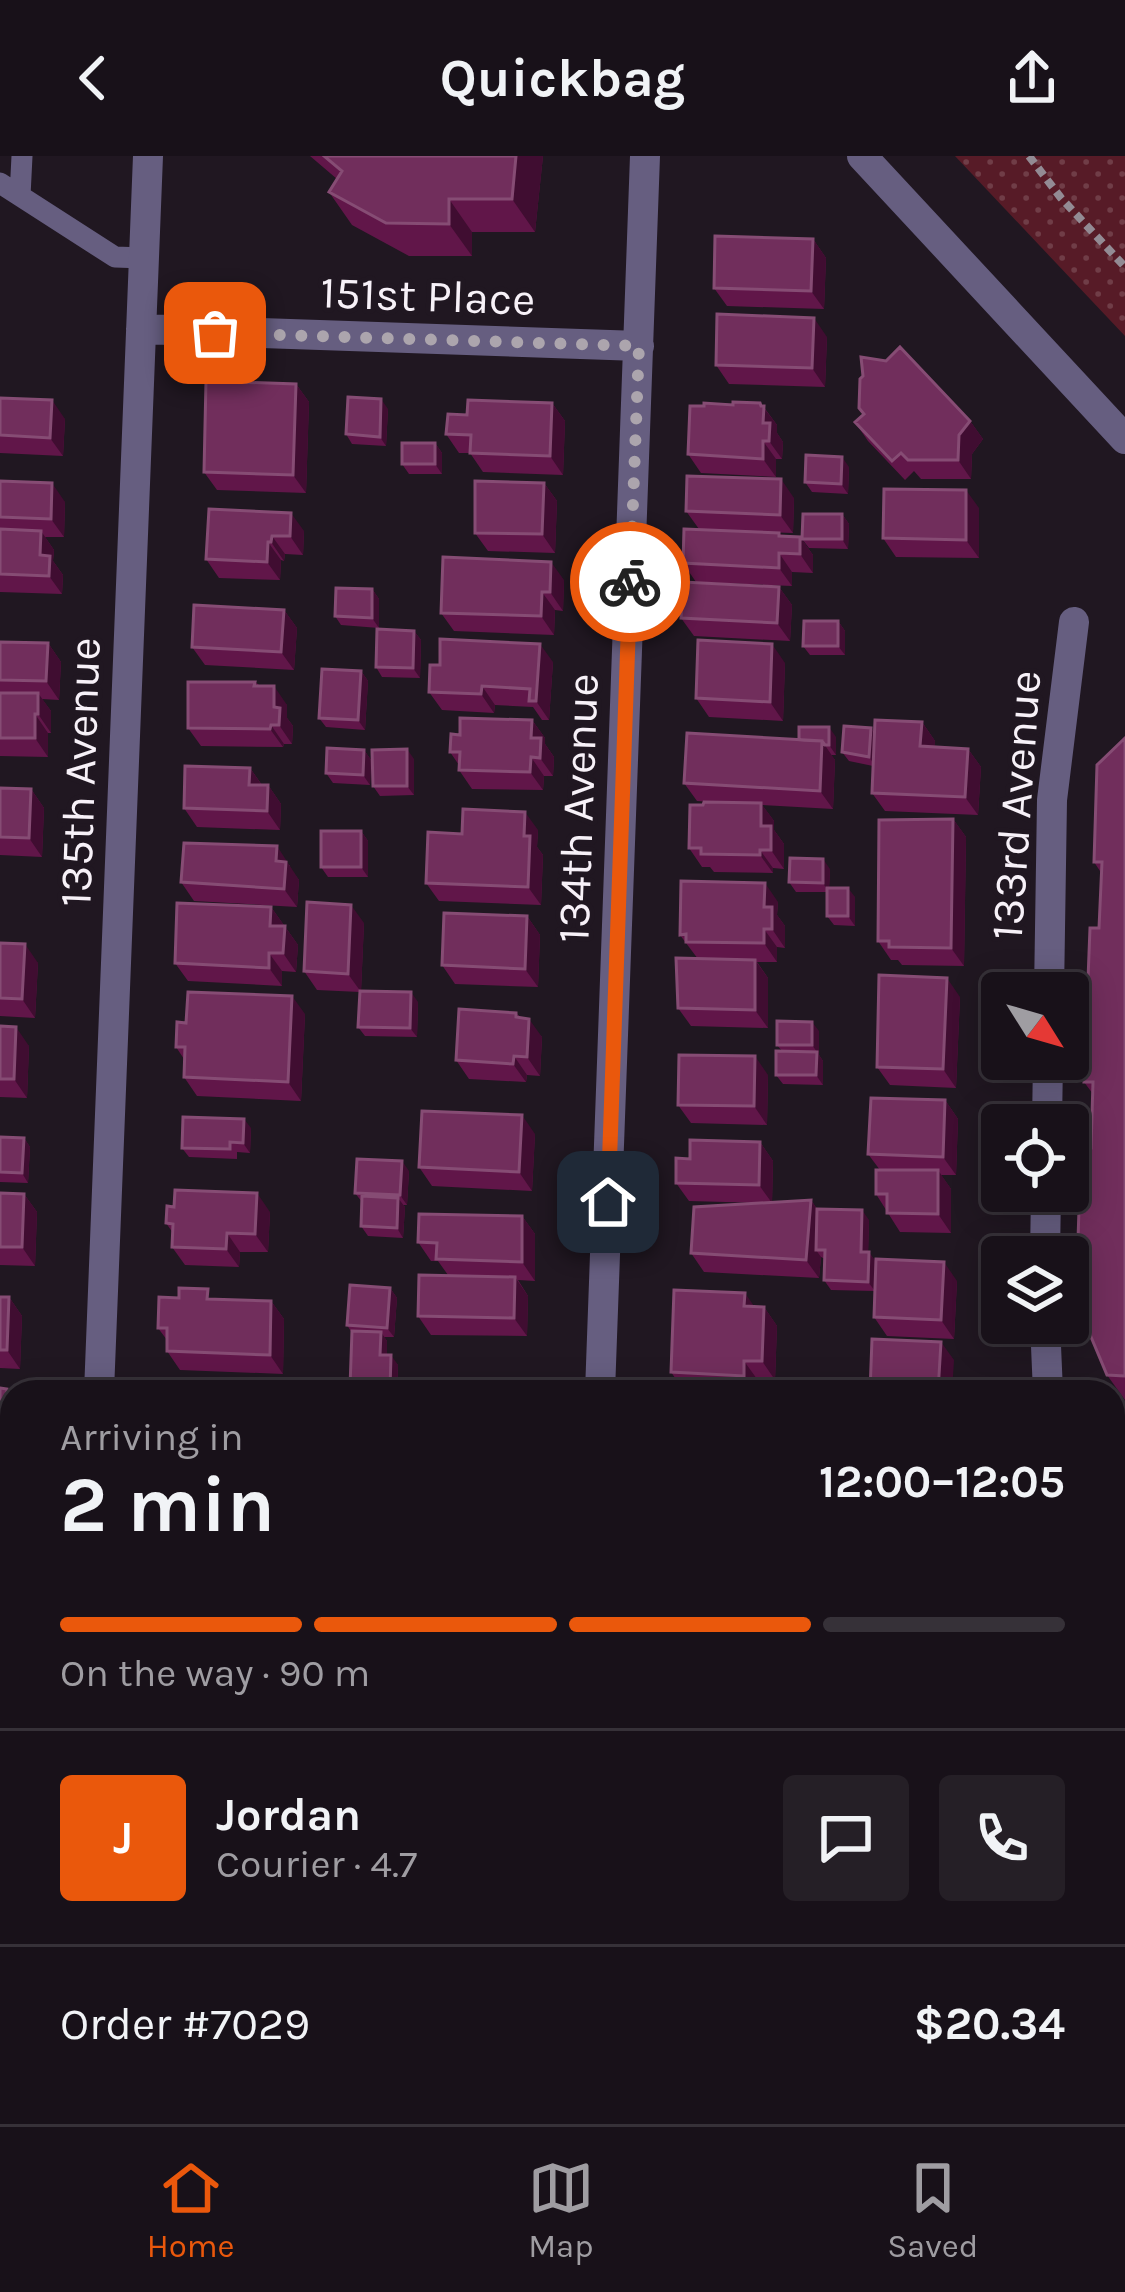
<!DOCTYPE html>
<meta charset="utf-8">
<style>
body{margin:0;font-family:Karla,sans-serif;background:#251f26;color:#f1f3f6;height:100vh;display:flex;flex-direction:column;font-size:45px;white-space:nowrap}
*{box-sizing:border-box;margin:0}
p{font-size:39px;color:#9f9da2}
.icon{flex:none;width:66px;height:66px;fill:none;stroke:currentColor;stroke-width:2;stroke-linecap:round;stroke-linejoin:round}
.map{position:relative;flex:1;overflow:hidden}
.panel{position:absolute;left:0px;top:1224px;width:1125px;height:744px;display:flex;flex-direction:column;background:#181119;border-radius:36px 36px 0 0;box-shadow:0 6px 30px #0003,0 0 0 3px #363138}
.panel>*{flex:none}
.needle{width:78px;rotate:127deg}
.buttons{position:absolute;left:981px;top:816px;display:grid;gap:24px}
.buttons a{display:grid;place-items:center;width:108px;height:108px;border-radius:12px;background:#181119;box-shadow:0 6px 30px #0003,0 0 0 3px #363138;font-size:60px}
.pin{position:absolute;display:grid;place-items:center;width:102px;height:102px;color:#fff;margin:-51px;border-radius:24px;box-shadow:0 6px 18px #0006}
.courier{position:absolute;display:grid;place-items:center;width:120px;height:120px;margin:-60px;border:9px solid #ea580c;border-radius:50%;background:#fff;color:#222;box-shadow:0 3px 15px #0007}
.summary em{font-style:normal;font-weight:700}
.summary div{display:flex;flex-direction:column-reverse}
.summary{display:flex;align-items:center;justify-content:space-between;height:204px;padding:0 60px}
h1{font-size:78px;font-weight:700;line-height:90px}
.bar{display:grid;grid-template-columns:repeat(4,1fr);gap:18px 12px;align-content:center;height:144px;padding:0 60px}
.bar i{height:15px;border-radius:9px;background:#363138}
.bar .active{background:#ea580c}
.bar p{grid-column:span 4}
.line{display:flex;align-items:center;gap:30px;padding:0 60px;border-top:3px solid #363138}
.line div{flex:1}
.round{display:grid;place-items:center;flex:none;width:126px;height:126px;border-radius:12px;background:#251f26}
header{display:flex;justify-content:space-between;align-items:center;height:156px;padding:0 60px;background:#181119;font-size:54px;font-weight:700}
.tabs{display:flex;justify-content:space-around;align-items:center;height:168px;border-top:3px solid #363138;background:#181119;font-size:33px;color:#9f9da2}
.tabs a{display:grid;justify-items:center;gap:6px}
.tabs .active{color:#ea580c}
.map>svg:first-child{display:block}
.park{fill:url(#park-dots)}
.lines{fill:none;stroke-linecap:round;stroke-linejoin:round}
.path{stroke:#938b94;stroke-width:8;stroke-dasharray:9 6;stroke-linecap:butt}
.service{stroke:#665e80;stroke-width:21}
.minor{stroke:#665e80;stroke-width:30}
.wall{fill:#611649}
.shaded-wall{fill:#400d31}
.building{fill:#712e5c;stroke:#864c74;stroke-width:3}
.done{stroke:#aca5ad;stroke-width:12;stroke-dasharray:0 21.6}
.route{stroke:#ea580c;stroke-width:15}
.labels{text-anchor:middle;stroke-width:10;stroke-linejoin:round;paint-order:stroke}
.street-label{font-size:45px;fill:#f7f1f8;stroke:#201721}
</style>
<header><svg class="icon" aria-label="back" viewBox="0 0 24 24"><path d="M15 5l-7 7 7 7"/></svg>Quickbag<svg class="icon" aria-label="share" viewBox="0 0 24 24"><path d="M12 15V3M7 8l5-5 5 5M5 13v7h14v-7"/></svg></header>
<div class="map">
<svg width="1125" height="1968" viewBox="0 0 1125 1968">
<defs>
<pattern id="park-dots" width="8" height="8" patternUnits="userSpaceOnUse" patternTransform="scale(3)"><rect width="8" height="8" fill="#571b27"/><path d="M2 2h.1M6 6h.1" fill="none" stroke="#703d47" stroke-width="1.8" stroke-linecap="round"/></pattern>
</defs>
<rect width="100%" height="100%" fill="#201721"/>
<path class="park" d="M955,0H1125V180Z"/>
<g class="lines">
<path class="path" d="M1029,0L1061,42L1125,111"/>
<path class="service" d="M0,27L115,101L144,102
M20,40L22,0
M1113,1888L1125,1887"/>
<path class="minor" d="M862,0L1125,283
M141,173L639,190
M1049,837L1052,644L1074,466
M1047,969L1048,903
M1045,1101L1046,1035
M1045,1167L1048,1236
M99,1236L148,0
M600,1236L645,0
M0,1372H12
M70,1968L71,1956
M581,1968V1956
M1076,1968L1077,1956"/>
</g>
<path class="wall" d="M310,0H543L535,76H472V100H409L352,69L329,36L337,23Z
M813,83L826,102L824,153L727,150L714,132Z
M827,181L825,231L729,228L716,209Z
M296,228L309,246L306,337L217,334L204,316Z
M0,242L65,263L63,300L0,297Z
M552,247L565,265L563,319L483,316L470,297H459L446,278L467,259Z
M763,250L777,269V277L783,286L782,303H776V321L701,317L688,298Z
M859,252L970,265L983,283L972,298L971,323H921L914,315L905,324L868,285L855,266L863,258Z
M388,253L386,290L352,288L346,278Z
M435,287L442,297V318H409L402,308Z
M849,311L848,338L812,336L805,326Z
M0,325L65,346L64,381H45L54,394L53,405L63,419L62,438L0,436Z
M544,327L557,345L555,397L488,395L475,377Z
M794,342L793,377L763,376L800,381L813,399V417L792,416V430L696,426L683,407L699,373L686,355Z
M979,352V402L896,401L883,382Z
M209,353L304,375L303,399L285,398L284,405L281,404L280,424L219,422L206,403Z
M842,358L849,368L848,393L809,392L802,383Z
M564,424L563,455L555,454L554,479L454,475L441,457Z
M779,431L792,449L790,485L694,480L681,462Z
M372,433L379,443V472L341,469L335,460Z
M284,454L297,472L294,514L205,509L192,491Z
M838,465L845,475V499H810L803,490Z
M414,475L421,484L420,522L382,521L376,511Z
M0,486L48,487L61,506L59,544L42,543L51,555V577H48V601L0,600Z
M553,506L549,564H542L533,551L495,549L494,557L442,554L429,536Z
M785,507L783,565L709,561L696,542Z
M361,515L368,525L365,574L326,571L319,562Z
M255,526L287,549V562L293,570L292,588H284L283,591L201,590L188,572Z
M532,564L545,582V588L554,601L553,620H544L543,634L472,633L459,614V609L450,596L460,579Z
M922,566L935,585L934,591L968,593L981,611L978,659L885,655L872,637L873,610L849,605L842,596L871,572L875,577Z
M836,581V599H831L835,604L833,653L762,649L774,665V674L784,688V713L773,712V717L714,716L710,711H702L689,692L703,649L713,646L697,645L684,627L799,584Z
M1125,582V1244L1107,1219L1091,992L1093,938L1084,926L1099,772L1102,718L1094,706Z
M364,594L371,604L370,629L333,627L326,617Z
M414,603V639L380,640L373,630Z
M250,612L262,629H268L281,648L280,674L197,671L184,652Z
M0,632L31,633L44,652L42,701L0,699Z
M953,663L966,681L964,810L902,809L898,804H891L878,785Z
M538,674L537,691L543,699L541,749L439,745L426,727L462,678Z
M361,675L368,685V721H328L321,711Z
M290,709V712L299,724L297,751L194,745L181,726Z
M830,713L829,732L855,741V770L834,769L827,760V736H796L789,726Z
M778,746L777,759L785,770V792L777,791V806H757L768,822V872L691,870L678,852L698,803L680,779Z
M271,751L298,789L296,816L282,815V830L188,825L175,807Z
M527,760L540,779L538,831L455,828L442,809Z
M364,767L361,835L418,846L417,881L365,880L358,871L360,836L317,834L304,815Z
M0,787L38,807L35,862L0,860Z
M960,841L956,932L890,929L877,911Z
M516,857L542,881L540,920L527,919L526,926L469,923L456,904Z
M305,858L301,945L197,940L184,921V903L176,891L186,867Z
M0,870L29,890L27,942L0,941Z
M819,875V899L823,905V929L783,928L776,919L782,895L777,889Z
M768,919L767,969L691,967L678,949Z
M945,944L958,963L956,1019H941L951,1033V1077L900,1076L876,1038L880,1014L868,998Z
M251,972L250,997L237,996V1003L189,1001L182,992Z
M535,978L532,1035L432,1030L419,1011Z
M0,981L24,982L30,991L28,1027L0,1026Z
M760,986L773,1005L772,1047L811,1044L817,1053L869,1064L868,1096L876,1106L875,1135L831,1134L824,1124L825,1103L821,1101L819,1122L704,1116L691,1097L762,1047L689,1045L676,1027L690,1003Z
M409,1015L407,1049H403L405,1051L403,1082L368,1080L361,1070L362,1046L355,1037Z
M0,1037L24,1038L37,1056L35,1110L0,1109Z
M270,1056L268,1096H240L239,1111L185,1109L172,1091L173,1077L166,1067Z
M522,1060L535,1078V1125L518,1124L528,1140L527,1180L431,1179L418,1160L448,1119L438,1105H431L418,1086Z
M957,1125L954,1183L887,1180L874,1161Z
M390,1132L397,1142L394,1181H384L387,1185V1199L398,1209L397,1236H354L350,1231L352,1177L347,1169Z
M0,1141H9L22,1160L20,1213L0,1212Z
M179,1142L271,1145L284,1163L283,1218L180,1214L167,1195V1184L158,1172Z
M755,1151H764L777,1170L775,1224L757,1223V1236L684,1235L671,1216Z
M0,1232L7,1233L12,1240V1302L0,1301Z
M1125,1686V1841L1113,1824L1115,1772L1113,1769V1731L1121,1721Z
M0,1819L7,1820L12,1826V1886H0Z
M652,1956H744V1964L703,1962L706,1967L676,1965L677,1961L655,1960Z"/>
<path class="shaded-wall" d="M516,0H543L535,76L512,43Z
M449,43L472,76V100L449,68Z
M813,83L826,102L824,153L811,135Z
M814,162L827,181L825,231L812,212Z
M296,228L309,246L306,337L293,319Z
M381,243L388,253L386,290L380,281Z
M52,244L65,263L63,300L50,282Z
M552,247L565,265L563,319L550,300Z
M760,247L777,269V277L783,286L782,303L769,285L763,267Z
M970,265L983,283L972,298L971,323L958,304L959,279Z
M763,285L776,303V321L763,303Z
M435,287L442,297V318L435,308Z
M842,301L849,311L848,338L841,328Z
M781,323L794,342L793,377L780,359Z
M52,327L65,346L64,381L51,363Z
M544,327L557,345L555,397L542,378Z
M966,334L979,352V402L966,384Z
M291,357L304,375L303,399L290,380Z
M842,358L849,368L848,393L842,383Z
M41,375L54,394L53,405L63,419L62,438L49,420L40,399Z
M272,380L285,398L284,405L271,386Z
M800,381L813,399V417L800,398Z
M268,386L281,404L280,424L267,406Z
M779,397L792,416V430L779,412Z
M551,406L564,424L563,455L550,436Z
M779,431L792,449L790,485L777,467Z
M372,433L379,443V472L372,462Z
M542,436L555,454L554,479L541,460Z
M284,454L297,472L294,514L281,496Z
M838,465L845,475V499L838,490Z
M414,475L421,484L420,522L413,512Z
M48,487L61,506L59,544L46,525Z
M540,488L553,506L549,564L536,545Z
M772,488L785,507L783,565L770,546Z
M361,515L368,525L365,574L358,564Z
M274,530L287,549V562L293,570L292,588L279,569L274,551Z
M482,530L495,549L494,557L481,538Z
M38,537L51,555V577L38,558Z
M35,558L48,577V601L35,582Z
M532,564L545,582V588L554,601L553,620L540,602L531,582Z
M922,566L935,585L933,608L920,590Z
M271,569L284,588L283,591L270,573Z
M829,571L836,581V599L829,589Z
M871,572L878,582L876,611L869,601Z
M822,585L835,604L833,653L820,635Z
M407,593L414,603V639L407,630Z
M968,593L981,611L978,659L965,641Z
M364,594L371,604L370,629L363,619Z
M531,601L544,620L543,634L530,616Z
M250,612L263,631L249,629Z
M268,629L281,648L280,674L267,655Z
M31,633L44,652L42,701L29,682Z
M761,647L774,665V674L784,688V713L771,694L761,670Z
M525,656L538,674L537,691L543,699L541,749L528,731L524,680Z
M953,663L966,681L964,810L951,792Z
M361,675L368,685V721L361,711Z
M277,690L299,724L297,751L284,733L276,705Z
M760,694L773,712V717L760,699Z
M823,703L830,713L829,737L823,727Z
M765,727L778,746L777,759L785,770V792L772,773L764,751Z
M848,732L855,741V770L848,760Z
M351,749L364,767L361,836L348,818Z
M271,751L298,789L296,816L283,797L270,770Z
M527,760L540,779L538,831L525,813Z
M764,773L777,791V806L764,787Z
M25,788L38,807L35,862L22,843Z
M269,797L282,815V830L269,812Z
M755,804L768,822V872L755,854Z
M947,822L960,841L956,932L943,913Z
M411,836L418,846L417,881L410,872Z
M292,840L305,858L301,945L288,926Z
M516,857L529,875V863L542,881L540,920L527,901L516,861Z
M812,866L819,875V899L823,905V929L816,919L817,896L812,889Z
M16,871L29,890L27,942L14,923Z
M514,900L527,919L526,926L513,908Z
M755,900L768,919L767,969L754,950Z
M945,944L958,963L956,1019L943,1001Z
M522,959L535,978L532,1035L519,1016Z
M244,963L251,972L250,997L243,987Z
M24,982L30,991L28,1027L22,1017Z
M760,986L773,1005L772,1047L759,1029Z
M402,1005L409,1015L407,1049L400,1039Z
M938,1014L951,1033V1077L938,1058Z
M257,1037L270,1056L268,1096L255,1078Z
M24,1038L37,1056L35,1110L22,1091Z
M398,1042L405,1051L403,1082L397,1072Z
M811,1044L824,1063L816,1094L821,1101L819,1122L806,1104Z
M862,1054L869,1064L868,1106L861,1096Z
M522,1060L535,1078V1125L522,1106Z
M227,1077L240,1096L239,1111L226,1093Z
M869,1096L876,1106L875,1135L868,1126Z
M944,1106L957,1125L954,1183L941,1164Z
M515,1121L528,1140L527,1180L514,1162Z
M390,1132L397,1142L394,1181L387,1172Z
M745,1137L758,1156L744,1150Z
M9,1141L22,1160L20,1213L7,1194Z
M271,1145L284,1163L283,1218L270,1199Z
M764,1151L777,1170L775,1224L762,1205Z
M381,1176L387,1185V1208L380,1199Z
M941,1186L954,1204L952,1236H938Z
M391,1199L398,1209L397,1236H393L390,1233Z
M744,1205L757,1223V1236L744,1220Z
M7,1233L12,1240V1293L5,1283Z
M0,1735L5,1741L4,1777L0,1770Z
M7,1820L12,1826V1874L8,1868Z
M0,1941L7,1951V1968L0,1967Z
M298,1956H322V1968H297Z
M472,1956H486V1968H472Z
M980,1956H1005L1004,1968H980Z"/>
<path class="building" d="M324,0H516L512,43H449V68L386,67L329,36L342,15Z
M715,80L813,83L811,135L714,132Z
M717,158L814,162L812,212L716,209Z
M900,191L970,265L959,279L958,304H908L901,297L892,305L855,266L864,258L859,252L860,223L863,220L861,201L886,205Z
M206,225L296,228L293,319L204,316Z
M348,241L381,243L380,281L346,278Z
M0,242L52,244L50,282L0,279Z
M468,244L552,247L550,300L470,297L471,279L446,278L448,258L467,259Z
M733,246L760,247L761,250H764L763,267H770L769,285H763V303L688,298L690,250H704V247L733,249Z
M402,287H435V308H402Z
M806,299L842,301L841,328L805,326Z
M687,320L781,323L780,359L686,355Z
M0,325L52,327L51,363L0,361Z
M475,325L544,327L542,378L475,377Z
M884,333L966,334V384L883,382Z
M209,353L291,357L290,380H272L271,386H268L267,406L206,403Z
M803,358H842V383H802Z
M0,373L41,375L40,399L50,400L49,420L0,418Z
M684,373L779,377V380L800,381V398L779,397V412L683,407Z
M443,401L551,406L550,436H542L541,460L441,457Z
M683,426L779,431L777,467L681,462Z
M336,432L372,433V462L335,460Z
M194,449L284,454L281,496L192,491Z
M804,465H838V490H803Z
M377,473L414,475L413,512L376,511Z
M440,483L540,488L536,545H529L530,533L482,530L481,538L429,536L430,509H440Z
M698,484L772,488L770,546L696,542Z
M0,486L48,487L46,525L0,524Z
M322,513L361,515L358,564L319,562Z
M188,526H255L254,530H274V551L280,552L279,569H271L270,573L188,572Z
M0,537H38V558H35V582H0Z
M460,562L532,564L531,582H541L540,602L531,601L530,616L459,614L460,596H450L451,578L460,579Z
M875,564L922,566L920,590L968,593L965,641L872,637Z
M844,570L871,572L869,601L842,596Z
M799,571H829V589H825L822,585L799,584Z
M687,577L822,585L820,635L684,627Z
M1125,582V1220L1107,1219L1076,1145L1081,992H1091L1093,926H1084L1090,772H1099L1102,706H1094L1097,609Z
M327,592L364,594L363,619L326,617Z
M407,593V630H373L372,594Z
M185,610L250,612L249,629H268L267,655L184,652Z
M0,632L31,633L29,682L0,681Z
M704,646L761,647V670H771V694H760V699L701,698V692H689L690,649H703Z
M463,653L525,656L524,680H530L528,731L426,727L428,676L462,678Z
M953,663L951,792L889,791V785H878L879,664Z
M321,675H361V711H321Z
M184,687L277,690L276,705L286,706L284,733L181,726Z
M790,702L823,703V727L789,726Z
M681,725L765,727L764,751H772V773H764V787L686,786V778L680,779Z
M827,732H848V760H827Z
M307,746L351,749L348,818L304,815Z
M177,747L271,751L270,770H285L283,797H269V812L175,807Z
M444,757L527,760L525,813L442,809Z
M0,787L25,788L22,843L0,842Z
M676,802L755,804V854L678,852Z
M879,819L947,822L943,913L877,911Z
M360,835L411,836L410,872L358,871Z
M188,836L292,840L288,926L184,921L185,891H176L177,866L186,867Z
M459,853L516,857V861L529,863L527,901L514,900L513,908L456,904Z
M777,865L812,866V889H777Z
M0,870L16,871L14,923H0Z
M776,895L817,896L816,919H776Z
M679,899L755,900L754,950L678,949Z
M871,942L945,944L943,1001L868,998Z
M422,955L522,959L519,1016L419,1011Z
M183,961L244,963L243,987L230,986V993L182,992Z
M0,981L24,982L22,1017L0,1016Z
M690,984L760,986L759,1029L676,1027V1002L690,1003Z
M357,1003L402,1005L400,1039L355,1037Z
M876,1014H938V1058L887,1057V1038H876Z
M175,1034L257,1037L255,1078L227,1077L226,1093L172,1091L173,1068L166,1067L167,1050L174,1051Z
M0,1037L24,1038L22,1091H0Z
M362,1040L398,1042L397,1072L361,1070Z
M811,1044L806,1104L691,1097L694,1051Z
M817,1053L862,1054L861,1096H869L868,1126L824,1124L825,1094H816Z
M419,1058L522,1060V1106L436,1103L437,1087L418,1086Z
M876,1103L944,1106L941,1164L874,1161Z
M419,1119L515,1121L514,1162L418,1160Z
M350,1129L390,1132L387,1172L347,1169Z
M179,1132L208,1133L207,1143L271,1145L270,1199L167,1195V1172H158L159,1141L179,1142Z
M674,1134L745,1137L744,1150L764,1151L762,1205H744V1220L671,1216Z
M0,1141H9L7,1194H0Z
M352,1175L381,1176L380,1199H391L390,1233L350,1231Z
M872,1183L941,1186L938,1236H870Z
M0,1232L7,1233L5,1283H0Z
M1125,1686V1821L1113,1819V1788L1116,1764H1113V1731L1114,1720L1121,1721Z
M0,1819L7,1820L8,1868H0Z
M177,1956H298L297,1968H176Z
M408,1956H472V1968H408Z
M677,1956L699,1957V1966L736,1968H639V1963L676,1965Z
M803,1956H980V1968H802Z"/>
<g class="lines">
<path class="done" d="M215,177L639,190L630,426"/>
<path class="route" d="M608,1046L630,426"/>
</g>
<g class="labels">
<g class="street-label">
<text transform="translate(428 139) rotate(2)" y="16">151st Place</text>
<text transform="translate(79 616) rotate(-88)" y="16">135th Avenue</text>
<text transform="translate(1015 649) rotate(-86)" y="16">133rd Avenue</text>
<text transform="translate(577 652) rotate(-88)" y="16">134th Avenue</text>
</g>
</g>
</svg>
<div class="buttons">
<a><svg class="needle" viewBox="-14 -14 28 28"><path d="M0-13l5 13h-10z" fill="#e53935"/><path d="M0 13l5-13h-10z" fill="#9f9da2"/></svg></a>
<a><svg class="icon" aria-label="locate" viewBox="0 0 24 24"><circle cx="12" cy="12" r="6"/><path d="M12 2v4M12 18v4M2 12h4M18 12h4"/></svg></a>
<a><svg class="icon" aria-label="layers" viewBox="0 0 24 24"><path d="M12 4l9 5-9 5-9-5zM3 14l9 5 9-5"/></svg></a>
</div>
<div class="pin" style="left:215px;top:177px;background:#ea580c"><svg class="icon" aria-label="bag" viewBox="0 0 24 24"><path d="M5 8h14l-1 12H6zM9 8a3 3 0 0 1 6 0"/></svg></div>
<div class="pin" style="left:608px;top:1046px;background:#1f2937"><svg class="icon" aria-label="home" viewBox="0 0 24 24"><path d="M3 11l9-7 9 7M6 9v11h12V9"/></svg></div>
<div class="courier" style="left:630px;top:426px"><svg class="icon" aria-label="bike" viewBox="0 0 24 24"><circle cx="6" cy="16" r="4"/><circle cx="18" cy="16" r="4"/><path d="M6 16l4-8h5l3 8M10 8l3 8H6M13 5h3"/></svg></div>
<section class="panel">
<div class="summary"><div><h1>2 min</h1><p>Arriving in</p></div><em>12:00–12:05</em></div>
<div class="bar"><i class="active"></i><i class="active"></i><i class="active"></i><i></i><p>On the way · 90 m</p></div>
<div class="line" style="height:216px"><b class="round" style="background:#ea580c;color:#fff">J</b><div><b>Jordan</b><p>Courier · 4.7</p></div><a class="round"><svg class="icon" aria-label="chat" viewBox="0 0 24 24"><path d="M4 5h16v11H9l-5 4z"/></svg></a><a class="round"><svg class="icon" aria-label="phone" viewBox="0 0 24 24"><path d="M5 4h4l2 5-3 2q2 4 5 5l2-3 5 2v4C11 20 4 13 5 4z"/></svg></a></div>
<div class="line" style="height:156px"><div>Order #7029</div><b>$20.34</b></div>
</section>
</div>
<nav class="tabs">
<a class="active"><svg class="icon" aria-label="home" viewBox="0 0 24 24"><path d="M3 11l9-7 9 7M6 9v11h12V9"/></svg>Home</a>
<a><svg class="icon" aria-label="map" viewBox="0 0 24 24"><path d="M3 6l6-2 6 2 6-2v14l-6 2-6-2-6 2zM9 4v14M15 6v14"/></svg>Map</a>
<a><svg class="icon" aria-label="saved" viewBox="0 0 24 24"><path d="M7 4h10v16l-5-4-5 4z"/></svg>Saved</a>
</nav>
